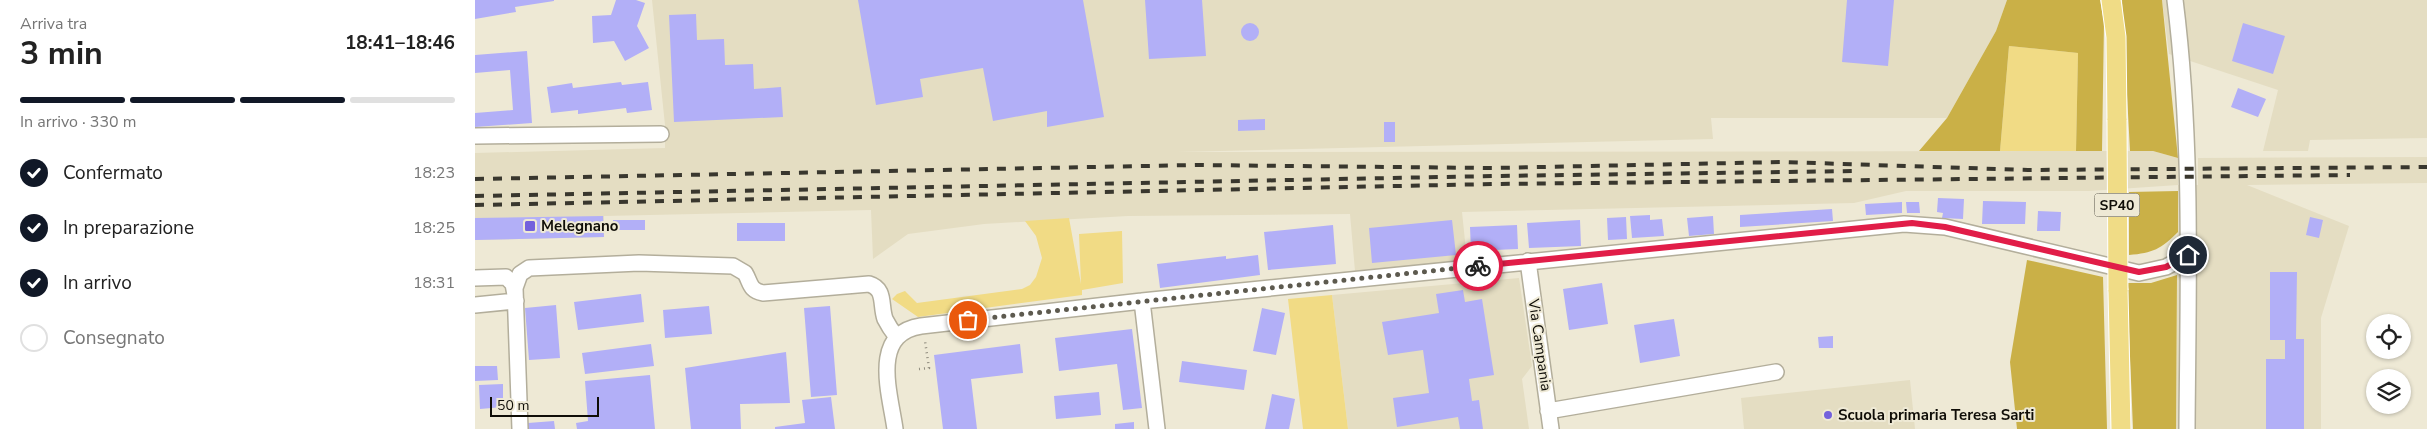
<!DOCTYPE html>
<html lang="it">
<meta charset="utf-8">
<style>
body{margin:0;font-family:"Nunito Sans",sans-serif;background:#f2f2f2;color:#222;height:100vh;display:flex;flex-direction:column;font-size:19px;white-space:nowrap}
*{box-sizing:border-box;margin:0}
p{font-size:16px;color:#767676}
.icon{flex:none;width:28px;height:28px;fill:none;stroke:currentColor;stroke-width:2;stroke-linecap:round;stroke-linejoin:round}
.map{position:relative;flex:1;overflow:hidden}
.details{display:flex;flex-direction:column;background:#fff;width:475px}
.details>*{flex:none}
.buttons{position:absolute;left:1891px;top:314px;display:grid;gap:10px}
.buttons a{display:grid;place-items:center;width:45px;height:45px;border-radius:50%;background:#fff;box-shadow:0 1px 4px #0004;font-size:25px}
.scale{position:absolute;left:15px;bottom:12px;width:109px;box-sizing:border-box;padding-left:5px;border:2px solid #0f0d07;border-top:0;font-size:14px;line-height:18px;white-space:nowrap;color:#0f0d07;-webkit-text-stroke:4px #eee9d5;paint-order:stroke}
.pin{position:absolute;display:grid;place-items:center;width:42px;height:42px;color:#fff;margin:-21px;border:2px solid #fff;border-radius:50%;box-shadow:0 1px 5px #0007}
.courier{position:absolute;display:grid;place-items:center;width:50px;height:50px;margin:-25px;border:4px solid #e11d48;border-radius:50%;background:#fff;color:#222;box-shadow:0 1px 6px #0007}
.headline em{font-style:normal;font-weight:700}
.headline div{display:flex;flex-direction:column-reverse}
.headline{display:flex;align-items:center;justify-content:space-between;height:85px;padding:0 20px}
h1{font-size:32px;font-weight:700;line-height:38px}
.bar{display:grid;grid-template-columns:repeat(4,1fr);gap:8px 5px;align-content:center;height:60px;padding:0 20px}
.bar i{height:6px;border-radius:4px;background:#e0e0e0}
.bar .selected{background:#111827}
.bar p{grid-column:span 4}
ol{padding:0 20px;list-style:none}
li{display:flex;align-items:center;gap:15px;height:55px}
li p{margin-inline-start:auto}
li .icon{padding:5px;border-radius:50%;background:#111827;color:#fff;stroke-width:4}
li:last-child{color:#767676}
li i{width:28px;height:28px;border:2px solid #e0e0e0;border-radius:50%}
main{display:flex;flex:1;min-height:0}
.map>svg:first-child{display:block}
.built{fill:#e4ddc2}
.green{fill:#f1db85}
.forest{fill:#cab047}
.building{fill:#b2aff7}
.lines{fill:none;stroke-linecap:round;stroke-linejoin:round}
.minor-casing{stroke:#b3ae9b;stroke-width:18}
.major-casing{stroke:#fff;stroke-width:21}
.path{stroke:#918d7f;stroke-width:2.5;stroke-dasharray:1 4;stroke-linecap:butt}
.minor{stroke:#fff;stroke-width:15}
.major{stroke:#f0dc86;stroke-width:19}
.rail{stroke:#39372e;stroke-width:4;stroke-dasharray:9 9;stroke-linecap:butt}
.major-bridge-casing{stroke:#fff;stroke-width:21;stroke-linecap:butt}
.major-bridge{stroke:#f0dc86;stroke-width:19}
.done{stroke:#5d5a4f;stroke-width:5;stroke-dasharray:0 9}
.route{stroke:#e11d48;stroke-width:6}
.poi-dot{fill:#7361dc;stroke:#eee9d5;stroke-width:2}
.labels{text-anchor:middle;stroke-width:4;stroke-linejoin:round;paint-order:stroke}
.shield{fill:#eee9d5;stroke:#524f45;stroke-width:1}
.shield-label{font-size:14px;font-weight:bold;fill:#0f0d07}
.poi-label{font-size:15px;font-weight:bold;fill:#0f0d07;stroke:#eee9d5;text-anchor:start}
.street-label{font-size:15px;fill:#0f0d07;stroke:#eee9d5}
</style>
<main>
<section class="details">
<div class="headline"><div><h1>3 min</h1><p>Arriva tra</p></div><em>18:41–18:46</em></div>
<div class="bar"><i class="selected"></i><i class="selected"></i><i class="selected"></i><i></i><p>In arrivo · 330 m</p></div>
<ol>
<li><svg class="icon" aria-label="check" viewBox="0 0 24 24"><path d="M5 12l5 5 9-10"/></svg>Confermato<p>18:23</p></li>
<li><svg class="icon" aria-label="check" viewBox="0 0 24 24"><path d="M5 12l5 5 9-10"/></svg>In preparazione<p>18:25</p></li>
<li><svg class="icon" aria-label="check" viewBox="0 0 24 24"><path d="M5 12l5 5 9-10"/></svg>In arrivo<p>18:31</p></li>
<li><i></i>Consegnato</li>
</ol>
</section>
<div class="map">
<svg width="1952" height="429" viewBox="0 0 1952 429">
<rect width="100%" height="100%" fill="#eee9d5"/>
<path class="built" d="M177,0H1532L1521,31L1472,118H1236L1238,139L703,152L1678,151L1703,158V185H1723V158L1952,157V183L1772,185L1874,226L1846,318V429H1701L1703,185L1614,191H1431L1379,203L987,212L992,260L880,271L875,214L653,216L509,224L433,234L398,259L396,210L129,216V237L0,240V153L190,148V125Z
M1687,0H1952V138L1835,140L1833,151H1788L1803,90L1694,54Z
M1044,278L1057,366L1047,379L1054,429H873L857,295Z
M1435,380L1440,429H1269L1266,398Z"/>
<path class="green" d="M1534,46L1603,53L1601,151H1525Z
M594,218L606,284L604,234L647,231L648,283L607,290V295L443,317L417,299L422,294L430,291L442,303L547,289L555,285L561,277L567,258L561,236L550,221Z
M857,295L873,429H828L813,299Z"/>
<path class="forest" d="M1532,0H1625L1629,22L1627,151H1601L1603,53L1534,46L1525,151H1444L1472,118L1521,31Z
M1647,0H1687L1703,158L1678,151H1655Z
M1703,191V232C1686,249 1678,253 1654,255V192Z
M1552,260L1628,277L1632,429H1542L1535,362Z
M1702,275L1701,429H1658L1652,283H1676Z"/>
<path class="building" d="M0,0H79V1L40,7L41,12L0,19Z
M141,0H161L170,3L162,26L174,48L150,61L139,41L118,43L117,16L136,15Z
M383,0H608L629,117L572,127V111L518,121L508,68L445,79L448,97L401,105Z
M670,0H727L731,56L674,59Z
M1372,0H1419L1413,66L1367,62Z
M221,14L222,40L249,39L250,65L278,64L279,89L306,87L308,117L199,122L194,15Z
M1768,23L1810,36L1798,74L1757,61Z
M766 32a9 9 0 1 1 18 0a9 9 0 1 1-18 0Z
M52,51L57,123L0,127V113L38,110L35,70L0,73V55Z
M146,82L147,85L173,82L177,110L152,113L151,108L103,114V110L76,113L72,87L97,83L98,88Z
M1763,88L1791,99L1783,117L1756,107Z
M790,119V130L763,131V120Z
M909,122H920V142H909Z
M1463,198L1489,199L1488,219L1467,218L1468,213L1462,212Z
M1508,201L1551,202L1550,224H1507Z
M1427,202V213L1391,215L1390,204Z
M1431,202H1444L1445,213H1432Z
M1357,209L1358,221L1265,227V215Z
M1563,211L1586,212L1585,231H1562Z
M1175,215V220L1187,219L1189,236L1157,238L1155,216Z
M128,216L129,237L0,240V218Z
M1238,216L1239,234L1214,236L1212,218Z
M1151,217L1152,239L1133,240L1132,218Z
M1835,217L1848,220L1844,238L1831,235Z
M138,220H170V230H138Z
M977,220L981,255L897,263L894,228Z
M1105,220L1106,246L1054,248L1052,223Z
M262,223H310V241H262Z
M858,225L861,264L793,270L789,232Z
M1042,225L1043,249L996,251L995,227Z
M783,255L785,275L685,288L682,264L751,256V259Z
M1795,272H1822L1821,339H1829V429H1791V359H1810V340H1795Z
M1127,283L1133,324L1094,330L1088,289Z
M988,290L990,302L1007,299L1019,375L994,379L997,401L1004,400L1008,429H985L983,417L922,427L918,398L954,393L948,350L913,355L907,322L964,313L961,294Z
M166,294L169,322L103,330L99,302Z
M81,305L85,358L54,360L50,308Z
M234,306L237,334L190,338L188,310Z
M355,306L362,395L336,397L329,308Z
M787,308L810,313L801,355L778,351Z
M1199,319L1205,356L1165,363L1159,325Z
M657,329L667,408L648,410L642,364L584,371L580,338Z
M1358,336V348H1344L1343,337Z
M176,344L179,366L110,374L107,353Z
M545,344L548,373L496,379L502,429H468L459,355Z
M311,352L315,403L265,404L266,429H216L210,368Z
M707,361L772,370L769,390L704,382Z
M0,366H22L23,380L0,381Z
M175,375L180,429H102L101,423L113,421L110,381Z
M28,384V407L5,409L4,385Z
M624,392L626,415L581,419L579,396Z
M797,394L820,399L814,429H790Z
M356,397L360,429H300V427L330,423L327,400Z
M79,421L80,429H53V423Z
M659,422V429H640V424Z"/>
<g class="lines">
<defs>
<path id="minor" d="M1700,0C1718,142 1713,286 1712,429
M0,136L186,134
M1053,261L1076,429
M0,278L31,277L38,284L40,295
M667,301L682,429
M0,305L41,301
M1073,411L1301,372
M45,429L40,288L45,274L54,268L164,263L258,266L270,273C276,283 274,290 288,293L394,284C411,289 405,305 410,319C413,325 417,331 421,336
M420,429C415,393 395,334 446,326L667,301L1429,224L1470,227L1664,273L1691,267L1713,255"/>
<path id="major" d="M1636,0L1641,37L1642,120
M1643,290L1646,429"/>
</defs>
<use href="#minor" class="minor-casing"/>
<use href="#major" class="major-casing"/>
<path class="path" d="M444,369L454,368L450,341"/>
<use href="#minor" class="minor"/>
<use href="#major" class="major"/>
<path class="rail" d="M0,179L721,165L1017,168L1308,162L1553,170L1952,167
M0,196L1018,176L1379,171
M0,205L1018,184L1875,175"/>
<defs>
<path id="major-bridge" d="M1642,120L1643,290"/>
</defs>
<use href="#major-bridge" class="major-bridge-casing"/>
<use href="#major-bridge" class="major-bridge"/>
</g>
<g class="lines">
<path class="done" d="M493,320L1003,266"/>
<path class="route" d="M1003,266L1437,223L1470,227L1664,272L1691,267L1713,255"/>
</g>
<g class="poi-dot">
<rect x="49" y="220" width="12" height="12" rx="2.5"/>
<circle cx="1353" cy="415" r="5"/>
</g>
<g class="labels">
<rect class="shield" x="1619.5" y="193.5" width="45" height="23" rx="4"/>
<g class="shield-label">
<text x="1642" y="210">SP40</text>
</g>
<g class="poi-label">
<text x="66" y="231">Melegnano</text>
<text x="1363" y="420">Scuola primaria Teresa Sarti</text>
</g>
<g class="street-label">
<text transform="translate(1065 345) rotate(82)" y="5">Via Campania</text>
</g>
</g>
</svg>
<div class="buttons">
<a><svg class="icon" aria-label="locate" viewBox="0 0 24 24"><circle cx="12" cy="12" r="6"/><path d="M12 2v4M12 18v4M2 12h4M18 12h4"/></svg></a>
<a><svg class="icon" aria-label="layers" viewBox="0 0 24 24"><path d="M12 4l9 5-9 5-9-5zM3 14l9 5 9-5"/></svg></a>
</div>
<div class="scale">50 m</div>
<div class="pin" style="left:493px;top:320px;background:#ea580c"><svg class="icon" aria-label="bag" viewBox="0 0 24 24"><path d="M5 8h14l-1 12H6zM9 8a3 3 0 0 1 6 0"/></svg></div>
<div class="pin" style="left:1713px;top:255px;background:#1f2937"><svg class="icon" aria-label="home" viewBox="0 0 24 24"><path d="M3 11l9-7 9 7M6 9v11h12V9"/></svg></div>
<div class="courier" style="left:1003px;top:266px"><svg class="icon" aria-label="bike" viewBox="0 0 24 24"><circle cx="6" cy="16" r="4"/><circle cx="18" cy="16" r="4"/><path d="M6 16l4-8h5l3 8M10 8l3 8H6M13 5h3"/></svg></div>
</div>
</main>
